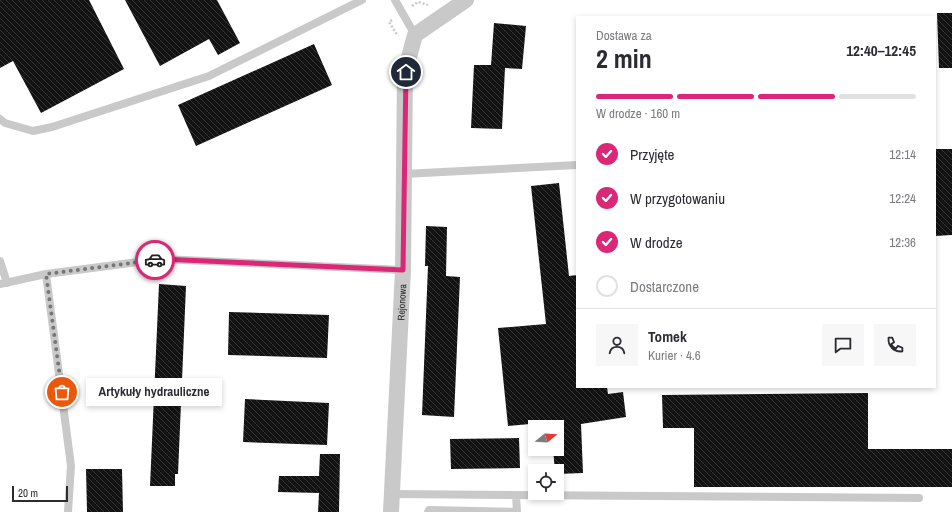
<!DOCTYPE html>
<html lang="pl">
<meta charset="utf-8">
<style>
body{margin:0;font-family:"Archivo Narrow",sans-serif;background:#f7f7f7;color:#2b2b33;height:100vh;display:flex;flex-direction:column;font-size:15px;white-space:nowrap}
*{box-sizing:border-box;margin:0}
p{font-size:13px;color:#7c7c81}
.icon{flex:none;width:22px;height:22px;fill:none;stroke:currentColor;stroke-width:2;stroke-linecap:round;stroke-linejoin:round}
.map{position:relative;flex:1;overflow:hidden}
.drawer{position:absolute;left:576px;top:16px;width:360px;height:372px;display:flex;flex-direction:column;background:#fff;border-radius:0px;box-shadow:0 2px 6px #0003}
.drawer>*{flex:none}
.needle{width:26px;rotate:72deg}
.fabs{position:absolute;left:528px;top:420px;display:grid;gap:8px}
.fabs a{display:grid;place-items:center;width:36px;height:36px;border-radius:0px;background:#fff;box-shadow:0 2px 6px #0003;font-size:20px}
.scale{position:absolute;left:12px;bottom:10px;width:56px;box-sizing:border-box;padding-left:4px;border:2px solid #2c2c2c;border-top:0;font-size:11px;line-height:14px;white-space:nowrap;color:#2c2c2c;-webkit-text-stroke:3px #fff;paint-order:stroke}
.pin{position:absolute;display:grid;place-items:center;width:34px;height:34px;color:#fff;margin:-17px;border:2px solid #fff;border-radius:50%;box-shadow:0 1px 4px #0007}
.courier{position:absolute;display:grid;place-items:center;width:40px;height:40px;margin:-20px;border:3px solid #db2777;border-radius:50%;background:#fff;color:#222;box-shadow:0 1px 5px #0007}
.bubble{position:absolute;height:28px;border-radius:0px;background:#fff;box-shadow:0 2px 6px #0003;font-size:13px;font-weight:800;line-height:28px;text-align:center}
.summary em{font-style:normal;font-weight:800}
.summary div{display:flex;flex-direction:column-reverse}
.summary{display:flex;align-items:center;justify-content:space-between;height:68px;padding:0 20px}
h1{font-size:26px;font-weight:800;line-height:30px}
.bar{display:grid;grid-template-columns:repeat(4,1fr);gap:6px 4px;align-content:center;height:48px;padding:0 20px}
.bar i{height:5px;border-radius:3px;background:#e1e1e2}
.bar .current{background:#db2777}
.bar p{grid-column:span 4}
.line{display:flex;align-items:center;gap:10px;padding:0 20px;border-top:1px solid #e1e1e2}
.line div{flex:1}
.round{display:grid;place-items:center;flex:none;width:42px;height:42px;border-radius:0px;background:#f7f7f7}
ol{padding:0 20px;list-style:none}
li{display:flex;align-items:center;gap:12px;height:44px}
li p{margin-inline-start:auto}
li .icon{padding:4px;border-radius:50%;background:#db2777;color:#fff;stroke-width:4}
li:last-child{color:#7c7c81}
li i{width:22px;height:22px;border:2px solid #e1e1e2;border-radius:50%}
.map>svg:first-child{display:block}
.building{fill:url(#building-back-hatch)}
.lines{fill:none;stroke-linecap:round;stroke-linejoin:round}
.path{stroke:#c9c9c9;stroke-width:2.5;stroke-dasharray:2 2;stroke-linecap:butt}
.lane{stroke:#c9c9c9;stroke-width:8}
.street{stroke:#c9c9c9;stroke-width:16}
.done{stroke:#767676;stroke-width:4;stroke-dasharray:0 7.2}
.route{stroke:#db2777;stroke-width:5}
.labels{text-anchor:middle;stroke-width:4;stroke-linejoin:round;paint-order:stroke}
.street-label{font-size:10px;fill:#2c2c2c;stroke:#fff}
</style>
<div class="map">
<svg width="952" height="512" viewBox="0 0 952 512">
<defs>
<pattern id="building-back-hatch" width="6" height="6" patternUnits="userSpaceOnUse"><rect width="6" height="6" fill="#131313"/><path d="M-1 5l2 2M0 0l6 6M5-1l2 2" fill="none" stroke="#363636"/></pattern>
</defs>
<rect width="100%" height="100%" fill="#fff"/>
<path class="building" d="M0,0H89L124,69L41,113L13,61L0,68Z
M125,0H217L240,43L218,55L209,39L160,66Z
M937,13H952V68H939Z
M494,23L526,26L522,69L505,68L502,129L471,128L474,65H491Z
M314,44L332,85L196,146L178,105Z
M935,149H952V235L935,236Z
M559,183L569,276L577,275V387H607L608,394L623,392L626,417L581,424L583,473L557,474V471H555L553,449H557V427H552V422L508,426L498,328L546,324L531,186Z
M426,226L447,227L446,276L460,277L454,417L422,415L428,266H425Z
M159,284L186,286L178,474H175V486H150Z
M229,312L329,315L327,358L228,355Z
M868,393V449H952V487H694V428H663L662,395Z
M245,399L329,403L327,445L243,442Z
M519,438L520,468L451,469L450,439Z
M320,454H340L339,512H318L319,493L278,492L279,476H319Z
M86,469H122L123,512H87Z"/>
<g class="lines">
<path class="path" d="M412,6L418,2L428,5
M392,20L389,22L398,36"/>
<path class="lane" d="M395,0L415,35
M0,119L5,123L33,131L52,127L209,76L362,0
M404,174L577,165
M0,261L7,283
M46,274L71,466L68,512
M0,284L46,274L161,259L403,270
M391,494L919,498
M516,496L517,512
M428,512L429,510L516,512"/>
<path class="street" id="s1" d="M391,512L403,270L405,72L415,35L466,0"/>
</g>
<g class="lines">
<path class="done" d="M62,392L46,274L155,260"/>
<path class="route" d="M155,260L161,259L403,270L406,72"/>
</g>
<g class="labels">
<g class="street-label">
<text dy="4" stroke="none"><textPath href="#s1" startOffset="210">Rejonowa</textPath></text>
</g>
</g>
</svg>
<div class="fabs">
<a><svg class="needle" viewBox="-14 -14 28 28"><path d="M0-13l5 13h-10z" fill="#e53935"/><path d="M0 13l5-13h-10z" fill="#7c7c81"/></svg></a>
<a><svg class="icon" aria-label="locate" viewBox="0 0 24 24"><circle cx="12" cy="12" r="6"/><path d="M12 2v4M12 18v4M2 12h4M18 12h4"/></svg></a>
</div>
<div class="scale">20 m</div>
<div class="pin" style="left:62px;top:392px;background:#ea580c"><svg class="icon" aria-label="bag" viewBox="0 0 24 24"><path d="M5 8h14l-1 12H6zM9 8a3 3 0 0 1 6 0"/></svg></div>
<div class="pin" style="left:406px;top:72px;background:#1f2937"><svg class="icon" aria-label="home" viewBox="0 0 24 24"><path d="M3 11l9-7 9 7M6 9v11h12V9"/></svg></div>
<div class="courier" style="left:155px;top:260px"><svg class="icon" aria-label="car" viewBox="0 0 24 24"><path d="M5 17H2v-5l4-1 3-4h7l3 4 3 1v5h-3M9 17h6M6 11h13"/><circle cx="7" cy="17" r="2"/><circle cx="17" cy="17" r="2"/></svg></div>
<div class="bubble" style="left:86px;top:378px;width:136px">Artykuły hydrauliczne</div>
<section class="drawer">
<div class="summary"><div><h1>2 min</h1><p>Dostawa za</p></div><em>12:40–12:45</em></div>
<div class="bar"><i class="current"></i><i class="current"></i><i class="current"></i><i></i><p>W drodze · 160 m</p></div>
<ol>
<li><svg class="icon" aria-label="check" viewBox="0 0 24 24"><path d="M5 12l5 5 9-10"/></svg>Przyjęte<p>12:14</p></li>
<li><svg class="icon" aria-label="check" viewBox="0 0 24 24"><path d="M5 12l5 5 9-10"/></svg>W przygotowaniu<p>12:24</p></li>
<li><svg class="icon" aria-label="check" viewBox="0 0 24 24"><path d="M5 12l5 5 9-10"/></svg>W drodze<p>12:36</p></li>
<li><i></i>Dostarczone</li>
</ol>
<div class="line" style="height:72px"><a class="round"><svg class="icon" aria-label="person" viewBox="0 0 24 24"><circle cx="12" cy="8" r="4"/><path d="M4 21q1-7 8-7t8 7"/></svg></a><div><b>Tomek</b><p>Kurier · 4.6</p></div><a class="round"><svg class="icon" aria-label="chat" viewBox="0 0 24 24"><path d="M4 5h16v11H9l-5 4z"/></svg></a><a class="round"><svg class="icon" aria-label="phone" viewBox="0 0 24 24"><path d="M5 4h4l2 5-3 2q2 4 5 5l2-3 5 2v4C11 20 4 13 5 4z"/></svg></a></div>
</section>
</div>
